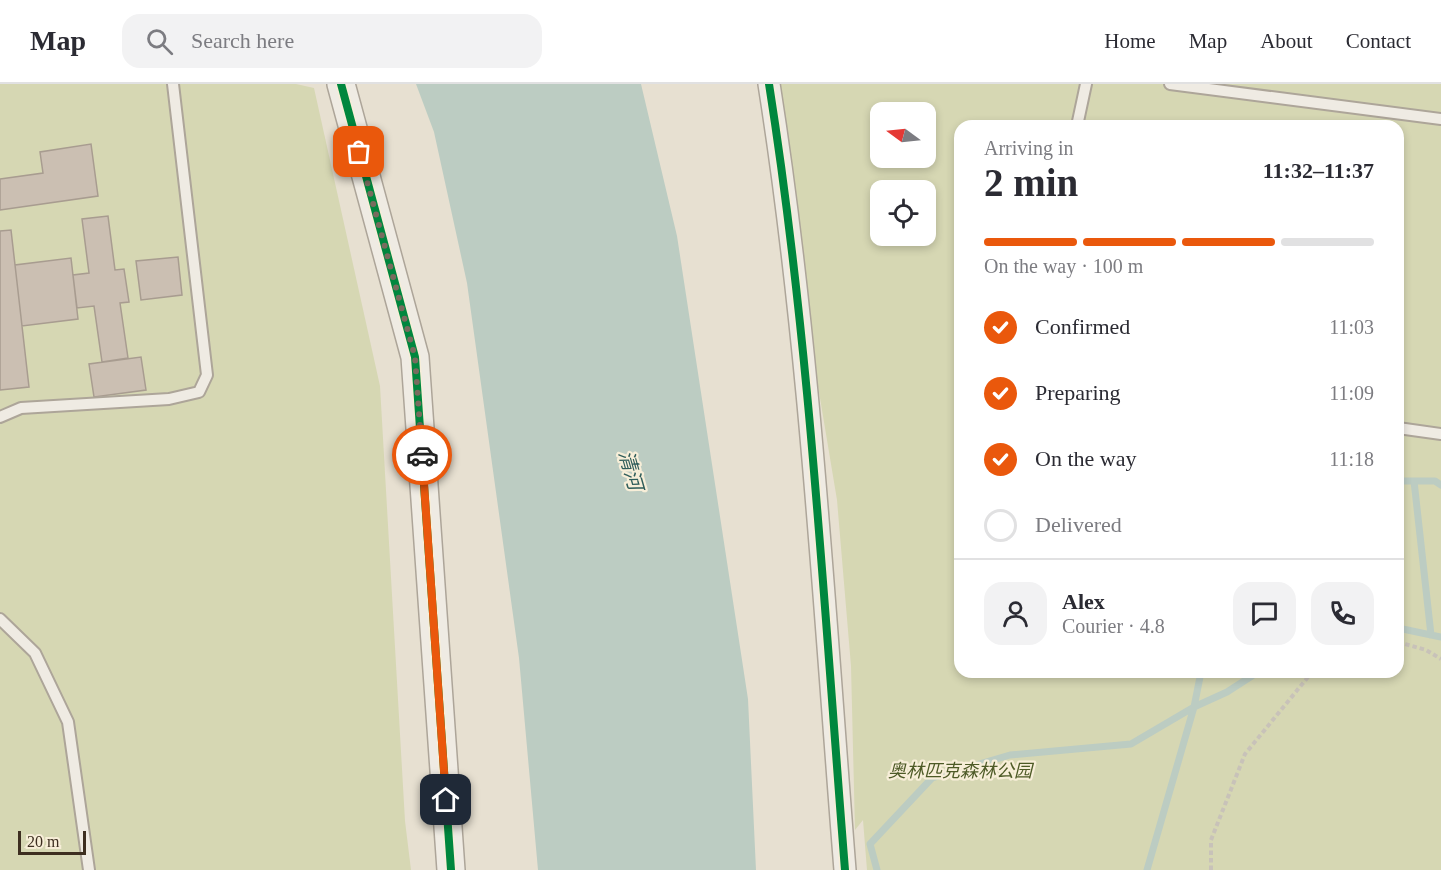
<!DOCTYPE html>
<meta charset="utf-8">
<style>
body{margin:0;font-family:"Times New Roman","Noto Sans SC",serif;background:#f2f2f3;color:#2b2b33;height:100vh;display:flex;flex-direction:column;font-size:22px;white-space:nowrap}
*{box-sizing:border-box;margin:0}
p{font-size:20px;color:#7c7c81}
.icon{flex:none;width:33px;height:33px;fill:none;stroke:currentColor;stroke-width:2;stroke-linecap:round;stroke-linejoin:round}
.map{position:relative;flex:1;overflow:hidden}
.sheet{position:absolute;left:954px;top:36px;width:450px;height:558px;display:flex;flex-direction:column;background:#fff;border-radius:18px;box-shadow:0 3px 9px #0003}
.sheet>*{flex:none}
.needle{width:39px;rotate:285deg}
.tools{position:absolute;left:870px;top:18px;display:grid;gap:12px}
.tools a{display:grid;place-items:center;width:66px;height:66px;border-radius:12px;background:#fff;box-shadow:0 3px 9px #0003;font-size:30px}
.scale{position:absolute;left:18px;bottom:15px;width:68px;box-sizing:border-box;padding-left:6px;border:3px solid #3d2e20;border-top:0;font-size:16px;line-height:21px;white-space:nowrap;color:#3d2e20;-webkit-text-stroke:4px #f7eed8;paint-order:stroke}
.pin{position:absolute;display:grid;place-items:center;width:51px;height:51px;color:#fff;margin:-26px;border-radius:12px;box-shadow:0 3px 9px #0006}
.courier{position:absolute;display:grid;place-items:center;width:60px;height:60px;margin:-30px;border:4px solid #ea580c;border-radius:50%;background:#fff;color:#222;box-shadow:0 2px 8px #0007}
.headline em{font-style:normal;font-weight:800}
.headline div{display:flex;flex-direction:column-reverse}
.headline{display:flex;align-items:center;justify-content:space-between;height:102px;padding:0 30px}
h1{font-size:39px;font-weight:800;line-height:45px}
.bar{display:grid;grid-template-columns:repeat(4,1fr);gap:9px 6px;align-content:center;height:72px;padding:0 30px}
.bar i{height:8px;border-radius:4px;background:#e1e1e2}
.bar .active{background:#ea580c}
.bar p{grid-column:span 4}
.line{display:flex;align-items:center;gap:15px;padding:0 30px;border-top:2px solid #e1e1e2}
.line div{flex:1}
.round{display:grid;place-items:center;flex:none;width:63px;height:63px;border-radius:18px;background:#f2f2f3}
ol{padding:0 30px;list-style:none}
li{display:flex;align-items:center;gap:18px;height:66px}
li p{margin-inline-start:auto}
li .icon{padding:6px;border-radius:50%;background:#ea580c;color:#fff;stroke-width:4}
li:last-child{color:#7c7c81}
li i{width:33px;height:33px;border:3px solid #e1e1e2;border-radius:50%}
header{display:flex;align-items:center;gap:36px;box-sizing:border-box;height:84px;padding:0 30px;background:#fff;border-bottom:2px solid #e1e1e2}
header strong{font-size:28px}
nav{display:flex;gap:33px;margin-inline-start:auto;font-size:21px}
.search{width:420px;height:54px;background:#f2f2f3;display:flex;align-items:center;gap:15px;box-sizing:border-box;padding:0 21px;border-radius:18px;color:#7c7c81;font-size:22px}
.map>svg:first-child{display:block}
.green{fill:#d6d7b3;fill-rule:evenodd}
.water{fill:#bcccc2}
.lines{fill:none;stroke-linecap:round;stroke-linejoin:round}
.stream{stroke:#bcccc2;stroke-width:7}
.building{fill:#cbbfb2;stroke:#a89c90;stroke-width:1.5}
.service-casing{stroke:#ada599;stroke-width:14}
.minor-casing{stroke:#ada599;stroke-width:24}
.tertiary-casing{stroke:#ada599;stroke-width:30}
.path{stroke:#c8c2b9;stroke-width:4;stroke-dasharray:4.5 3;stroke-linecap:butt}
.service{stroke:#efebe3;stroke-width:10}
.minor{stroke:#efebe3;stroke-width:21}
.tertiary{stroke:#efebe3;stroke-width:27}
.cycleway-casing{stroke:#f7eed8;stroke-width:11}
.cycleway{stroke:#00873e;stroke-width:8}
.done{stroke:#786c5e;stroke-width:6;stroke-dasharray:0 10.8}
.route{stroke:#ea580c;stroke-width:8}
.labels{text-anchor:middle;stroke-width:4.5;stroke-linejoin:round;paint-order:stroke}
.park-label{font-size:18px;font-style:italic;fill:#4d5a26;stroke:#f7eed8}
.water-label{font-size:20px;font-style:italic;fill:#2f5d5a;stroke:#f7eed8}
</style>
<header>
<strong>Map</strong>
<div class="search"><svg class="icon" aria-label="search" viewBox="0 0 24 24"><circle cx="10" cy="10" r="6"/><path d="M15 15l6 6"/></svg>Search here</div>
<nav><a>Home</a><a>Map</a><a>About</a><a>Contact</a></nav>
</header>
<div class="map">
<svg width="1441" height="786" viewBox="0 0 1441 786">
<rect width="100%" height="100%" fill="#e7e0d1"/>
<path class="green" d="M0,0H296L314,4L380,302L405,737L411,786H0Z
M774,0H1441V786H867L863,736L855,746L851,582L837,416L803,212ZM880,28H926V74H880ZM960,42H1398V588H960ZM880,106H926V152H880Z"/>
<path class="water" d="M416,0H641L677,152L748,615L756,786H538L519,574L467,199L434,48Z"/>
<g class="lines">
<path class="stream" d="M1398,397H1435L1441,401
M1414,397L1431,551
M1398,544L1441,553
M877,786L870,760L932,694L1010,671L1131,660L1194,623L1227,608L1258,588
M1147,786L1194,623L1201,588"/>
</g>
<path class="building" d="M91,60L98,112L0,126V95L43,89L40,68Z
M108,132L115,186L124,185L129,218L120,219L128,274L102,278L94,222L77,224L73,191L89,189L82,135Z
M11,146L29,303L0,306V147Z
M178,173L182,211L141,216L136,177Z
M71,174L78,235L22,242L15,181Z
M141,273L146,306L94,313L89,280Z"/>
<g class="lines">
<defs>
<path id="service" d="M1170,0L1441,35
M1077,42L1086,0
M0,333L21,324L169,315L199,308L207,291L173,0
M1398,344L1441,350
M0,535L35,569L68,638L89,786"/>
<path id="minor" d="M769,0C810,260 824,524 845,786"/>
<path id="tertiary" d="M341,0L415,273L451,786"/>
</defs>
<use href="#service" class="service-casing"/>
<use href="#minor" class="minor-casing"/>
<use href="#tertiary" class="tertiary-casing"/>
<path class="path" d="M1398,558L1426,566L1441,575
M1211,786V756L1245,670L1308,593L1316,588"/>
<use href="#service" class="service"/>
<use href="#minor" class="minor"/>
<use href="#tertiary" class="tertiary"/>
<defs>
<path id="cycleway" d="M341,0L415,273L451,786
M769,0C810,260 824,524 845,786"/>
</defs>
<use href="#cycleway" class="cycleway-casing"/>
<use href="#cycleway" class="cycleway"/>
</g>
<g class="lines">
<path class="done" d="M359,68L415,273L422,371"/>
<path class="route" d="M422,371L446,716"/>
</g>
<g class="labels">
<g class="park-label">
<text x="960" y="693">奥林匹克森林公园</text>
</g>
<g class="water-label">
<text transform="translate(631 386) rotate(74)" y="7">清河</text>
</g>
</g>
</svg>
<div class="tools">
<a><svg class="needle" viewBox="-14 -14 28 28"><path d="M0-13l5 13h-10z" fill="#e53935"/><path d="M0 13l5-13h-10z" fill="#7c7c81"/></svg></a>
<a><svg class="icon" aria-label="locate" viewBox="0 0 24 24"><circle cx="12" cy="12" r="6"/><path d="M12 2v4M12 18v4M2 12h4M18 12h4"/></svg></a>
</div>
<div class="scale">20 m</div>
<div class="pin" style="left:359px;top:68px;background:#ea580c"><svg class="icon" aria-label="bag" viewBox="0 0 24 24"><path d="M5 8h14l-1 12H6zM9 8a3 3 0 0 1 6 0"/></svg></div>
<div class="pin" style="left:446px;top:716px;background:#1f2937"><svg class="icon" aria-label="home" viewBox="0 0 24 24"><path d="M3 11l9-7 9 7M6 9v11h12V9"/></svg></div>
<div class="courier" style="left:422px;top:371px"><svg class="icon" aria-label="car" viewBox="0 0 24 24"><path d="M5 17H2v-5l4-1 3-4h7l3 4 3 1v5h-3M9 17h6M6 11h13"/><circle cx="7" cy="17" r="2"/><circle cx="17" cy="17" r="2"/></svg></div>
<section class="sheet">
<div class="headline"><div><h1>2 min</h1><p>Arriving in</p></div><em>11:32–11:37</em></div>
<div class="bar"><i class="active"></i><i class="active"></i><i class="active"></i><i></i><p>On the way · 100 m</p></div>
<ol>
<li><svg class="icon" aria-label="check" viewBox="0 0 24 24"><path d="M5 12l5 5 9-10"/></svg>Confirmed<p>11:03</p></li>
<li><svg class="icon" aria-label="check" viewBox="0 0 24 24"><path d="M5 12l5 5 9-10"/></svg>Preparing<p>11:09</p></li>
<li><svg class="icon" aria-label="check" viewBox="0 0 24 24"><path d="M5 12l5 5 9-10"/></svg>On the way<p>11:18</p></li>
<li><i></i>Delivered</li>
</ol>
<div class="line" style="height:108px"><a class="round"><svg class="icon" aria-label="person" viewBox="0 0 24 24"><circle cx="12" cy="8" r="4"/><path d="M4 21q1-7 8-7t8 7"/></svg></a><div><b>Alex</b><p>Courier · 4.8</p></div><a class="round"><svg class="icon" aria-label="chat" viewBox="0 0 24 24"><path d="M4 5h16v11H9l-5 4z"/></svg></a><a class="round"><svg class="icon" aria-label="phone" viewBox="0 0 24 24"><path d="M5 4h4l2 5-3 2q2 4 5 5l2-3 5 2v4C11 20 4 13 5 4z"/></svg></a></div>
</section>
</div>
